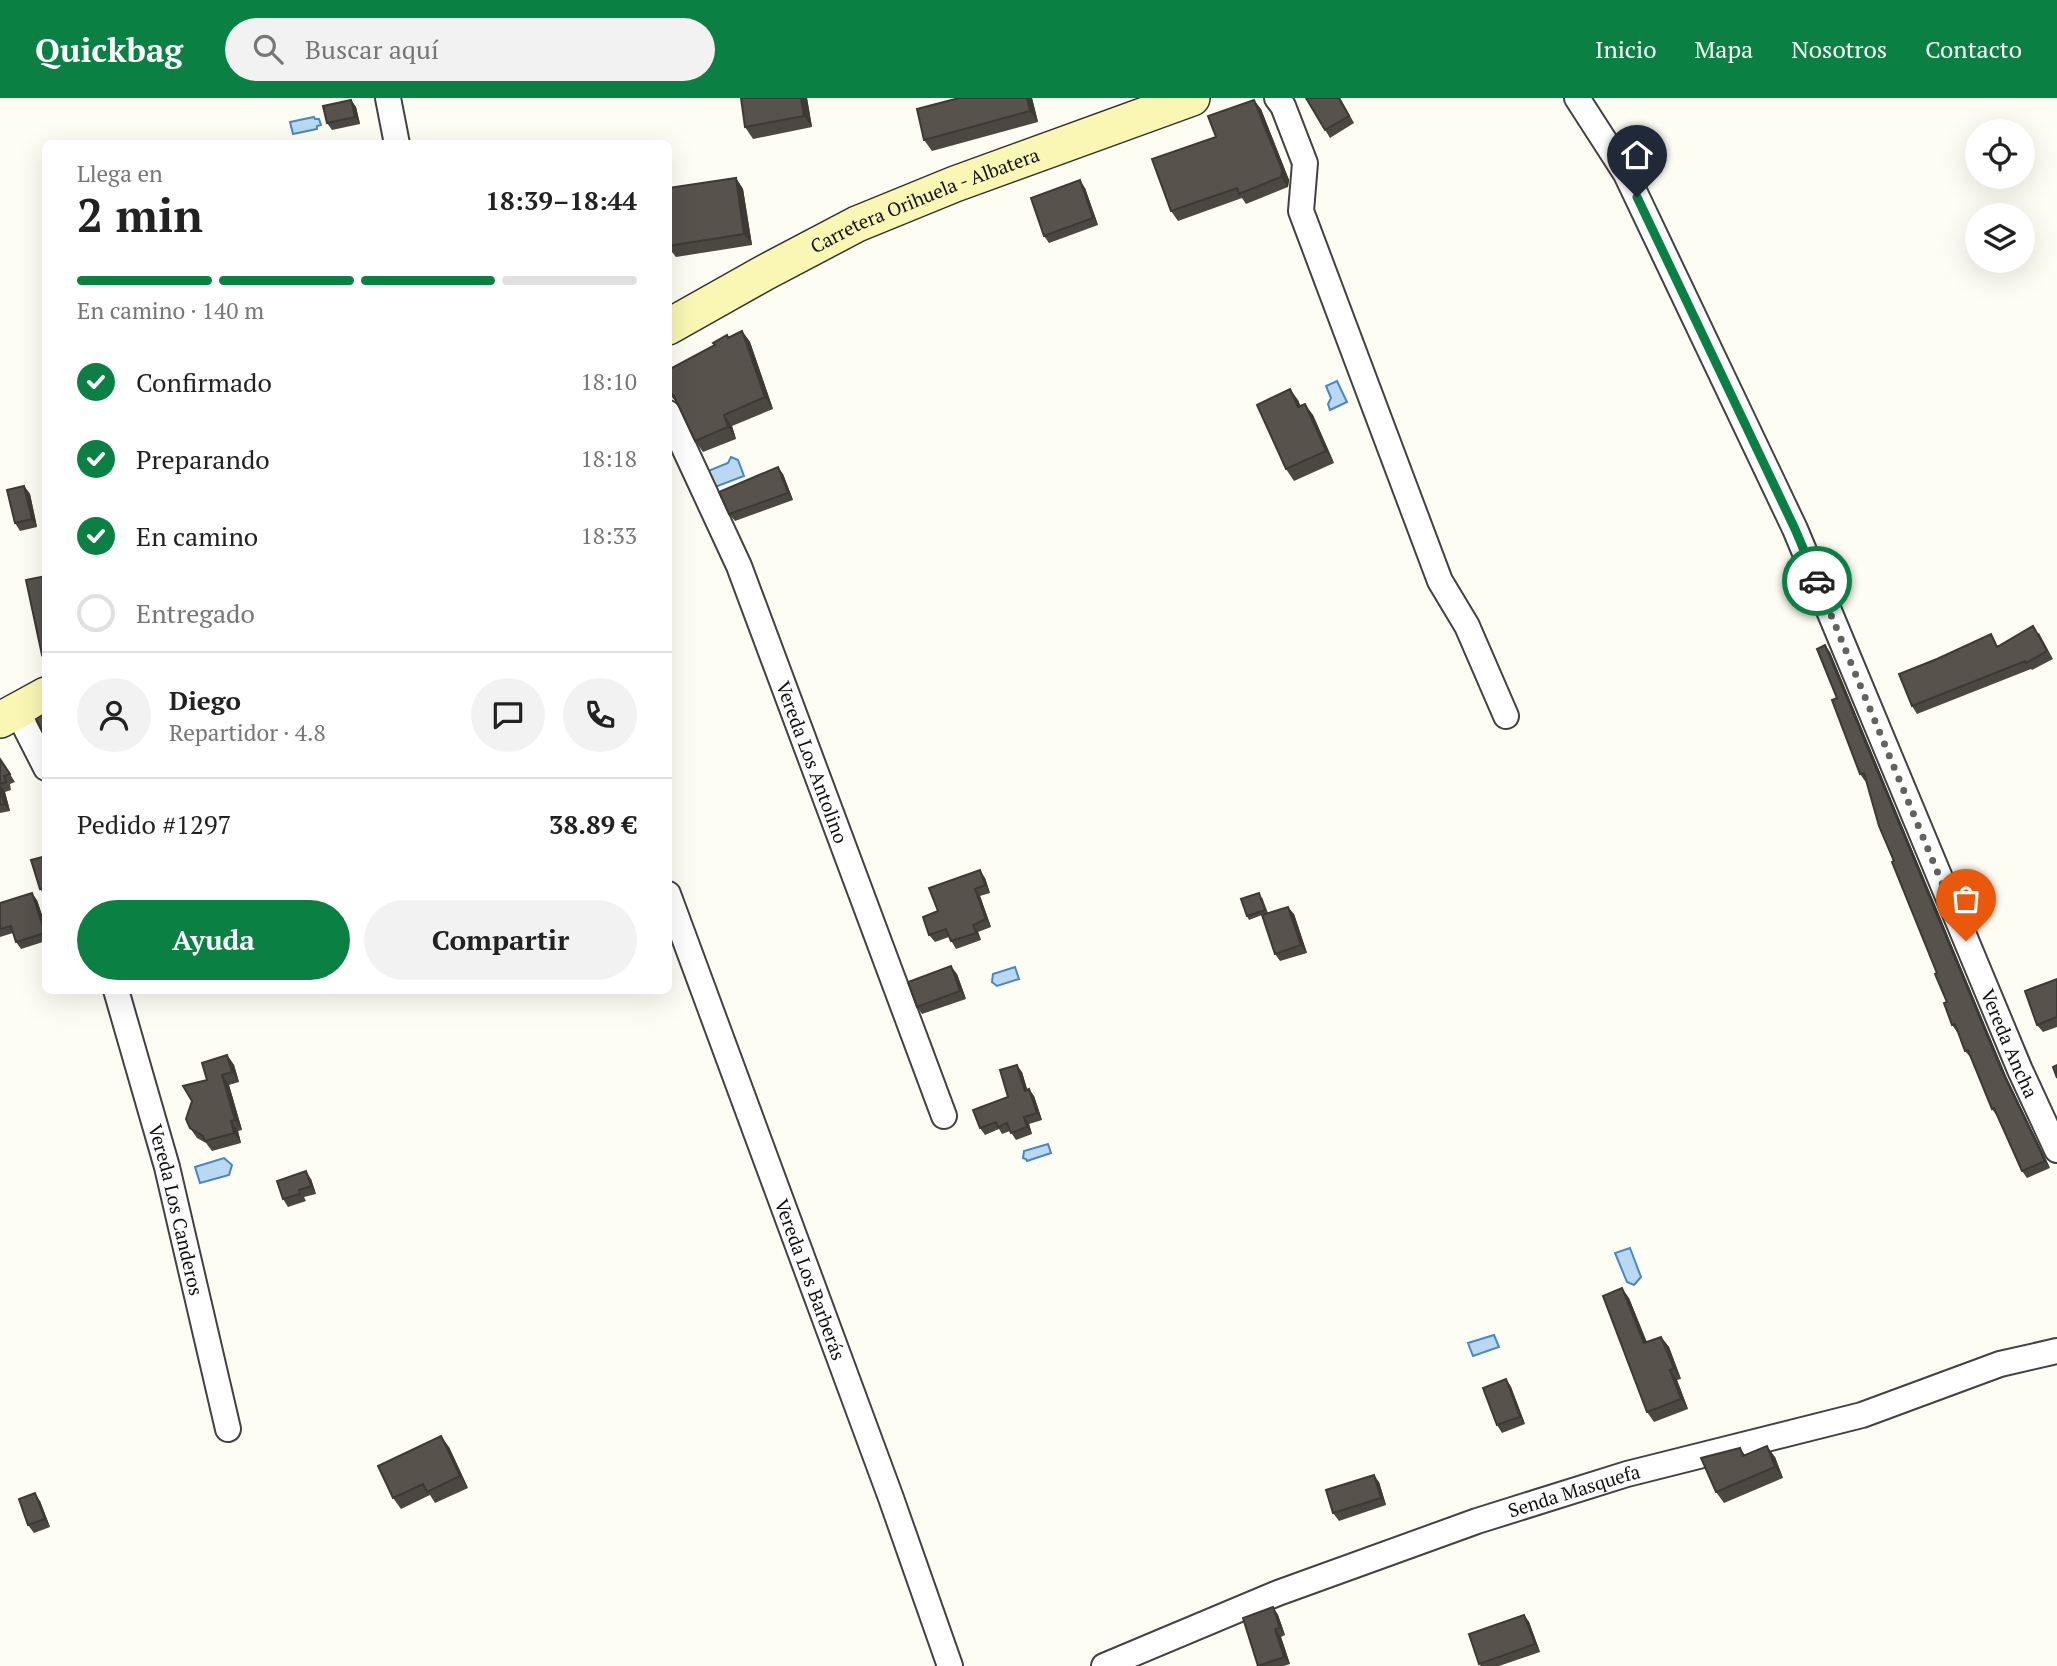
<!DOCTYPE html>
<html lang="es">
<meta charset="utf-8">
<style>
body{margin:0;font-family:"PT Serif",serif;background:#f2f2f2;color:#222;height:100vh;display:flex;flex-direction:column;font-size:26px;white-space:nowrap}
*{box-sizing:border-box;margin:0}
p{font-size:23px;color:#767676}
.icon{flex:none;width:38px;height:38px;fill:none;stroke:currentColor;stroke-width:2;stroke-linecap:round;stroke-linejoin:round}
.map{position:relative;flex:1;overflow:hidden}
.details{position:absolute;left:42px;top:42px;width:630px;height:854px;display:flex;flex-direction:column;background:#fff;border-radius:10px;box-shadow:0 7px 28px #0002}
.details>*{flex:none}
.controls{position:absolute;left:1965px;top:21px;display:grid;gap:14px}
.controls a{display:grid;place-items:center;width:70px;height:70px;border-radius:50%;background:#fff;box-shadow:0 7px 28px #0002;font-size:35px}
.pin{position:absolute;display:grid;place-items:center;width:60px;height:60px;color:#fff;margin:-72px -30px;border-radius:50% 50% 50% 0;rotate:-45deg;box-shadow:0 0 7px #0007}
.pin .icon{rotate:45deg}
.courier{position:absolute;display:grid;place-items:center;width:70px;height:70px;margin:-35px;border:5px solid #0b8043;border-radius:50%;background:#fff;color:#222;box-shadow:0 2px 9px #0007}
.head em{font-style:normal;font-weight:700}
.head div{display:flex;flex-direction:column-reverse}
.head{display:flex;align-items:center;justify-content:space-between;height:119px;padding:0 35px}
h1{font-size:46px;font-weight:700;line-height:52px}
.bar{display:grid;grid-template-columns:repeat(4,1fr);gap:10px 7px;align-content:center;height:84px;padding:0 35px}
.bar i{height:9px;border-radius:5px;background:#e0e0e0}
.bar .selected{background:#0b8043}
.bar p{grid-column:span 4}
.line{display:flex;align-items:center;gap:18px;padding:0 35px;border-top:2px solid #e0e0e0}
.line div{flex:1}
.round{display:grid;place-items:center;flex:none;width:74px;height:74px;border-radius:37px;background:#f2f2f2}
ol{padding:0 35px;list-style:none}
li{display:flex;align-items:center;gap:21px;height:77px}
li p{margin-inline-start:auto}
li .icon{padding:7px;border-radius:50%;background:#0b8043;color:#fff;stroke-width:4}
li:last-child{color:#767676}
li i{width:38px;height:38px;border:4px solid #e0e0e0;border-radius:50%}
.button{display:flex;gap:14px;margin-top:auto;padding:14px 35px}
.button a{flex:1;height:80px;border-radius:42px;background:#0b8043;color:#fff;font-size:28px;font-weight:700;line-height:80px;text-align:center}
.button a+a{background:#f2f2f2;color:#222}
header{display:flex;align-items:center;gap:42px;box-sizing:border-box;height:98px;padding:0 35px;background:#0b8043;color:#fff}
header strong{font-size:33px}
nav{display:flex;gap:38px;margin-inline-start:auto;font-size:24px}
.search{width:490px;height:63px;background:#f2f2f2;display:flex;align-items:center;gap:18px;box-sizing:border-box;padding:0 24px;border-radius:38px;color:#767676;font-size:26px}
.map>svg:first-child{display:block}
.water{fill:#bbd8f2;stroke:#4887c3;stroke-width:2}
.lines{fill:none;stroke-linecap:round;stroke-linejoin:round}
.minor-casing{stroke:#424242;stroke-width:28}
.secondary-casing{stroke:#313131;stroke-width:38}
.minor{stroke:#fff;stroke-width:24}
.secondary{stroke:#f9f7b3;stroke-width:35}
.wall{fill:#4b4741}
.shaded-wall{fill:#3d3935}
.building{fill:#57524c;stroke:#3d3935;stroke-width:2}
.done{stroke:#63625f;stroke-width:7;stroke-dasharray:0 12.6}
.route{stroke:#0b8043;stroke-width:9}
.labels{text-anchor:middle;stroke-width:7;stroke-linejoin:round;paint-order:stroke}
.street-label{font-size:19px;fill:#0f0f0f;stroke:#fff}
</style>
<header>
<strong>Quickbag</strong>
<div class="search"><svg class="icon" aria-label="search" viewBox="0 0 24 24"><circle cx="10" cy="10" r="6"/><path d="M15 15l6 6"/></svg>Buscar aquí</div>
<nav><a>Inicio</a><a>Mapa</a><a>Nosotros</a><a>Contacto</a></nav>
</header>
<div class="map">
<svg width="2057" height="1568" viewBox="0 0 2057 1568">
<rect width="100%" height="100%" fill="#fefdf3"/>
<path class="water" d="M314,19L315,21H319L321,27L317,28V31L293,36L290,24Z
M1337,283L1347,304L1330,312L1328,306L1331,300L1326,288Z
M731,359L738,362L744,378L715,389L708,373L728,365Z
M1015,869L1019,881L997,888L992,884L993,876Z
M1048,1046L1051,1055L1027,1063L1026,1061L1023,1060L1024,1053Z
M224,1060L232,1067L229,1077L200,1085L195,1069Z
M1630,1150L1641,1179L1634,1187L1627,1184L1615,1155Z
M1494,1237L1499,1249L1473,1258L1468,1245Z"/>
<g class="lines">
<defs>
<g id="minor">
<path d="M388,0L397,46"/>
<path d="M1277,0L1283,8L1305,65L1301,113L1440,483L1467,528L1506,618"/>
<path id="s1" d="M1577,0L1626,76L1795,431L2020,972L2057,1052"/>
<path id="s2" d="M668,315L739,468L944,1018"/>
<path d="M17,613L46,670"/>
<path id="s3" d="M668,796L891,1400L950,1568"/>
<path id="s4" d="M116,892L167,1069L228,1331"/>
<path id="s5" d="M1104,1568L1278,1495L1477,1423L1627,1376L1862,1317L2000,1266L2057,1253"/>
</g>
<g id="secondary">
<path id="s6" d="M668,229L764,175L857,126L955,86L1192,0"/>
<path d="M0,622L46,597"/>
</g>
</defs>
<use href="#minor" class="minor-casing"/>
<use href="#secondary" class="secondary-casing"/>
<use href="#minor" class="minor"/>
<use href="#secondary" class="secondary"/>
</g>
<path class="wall" d="M741,0H807L812,29L753,41L745,29Z
M959,0H1032L1038,24L932,53L924,42Z
M1306,0H1340L1354,25L1330,40Z
M351,2L356,9L360,26L332,32L327,25Z
M1261,11L1289,82L1288,89L1246,106L1242,100L1178,123L1171,113L1216,39Z
M736,80L743,91L752,147L676,159L668,149V90Z
M1085,90L1098,127L1049,145L1044,138Z
M742,233L750,244L773,311L732,328L736,341L703,354L695,343L677,305L668,295V272Z
M1298,302L1300,308L1313,317L1334,365L1294,383L1286,371Z
M783,376L793,402L735,423L729,416Z
M24,388L30,396L37,429L20,433L15,425Z
M2039,535L2053,561L2032,572L2031,571L1917,616L1912,608L1998,548Z
M1830,554L2006,978L2050,1070L2027,1080L2022,1073L1997,1018L1992,1011L1971,960L1965,953L1958,934H1957L1952,927L1947,904L1937,875L1894,763L1866,683H1865L1860,676L1837,600Z
M0,660L15,684L10,686L11,692L5,694L10,713L0,715Z
M46,758V799L40,791Z
M985,780L990,795L980,798L991,829L978,834L981,842L956,851L949,839L935,844L929,837L938,813Z
M1262,799L1268,815L1294,816L1307,855L1280,863L1275,856L1262,817L1249,822L1247,818Z
M37,802L46,829V843L21,851L16,844L13,835L0,839V805Z
M957,876L966,901L922,916L917,909Z
M2057,881V929L2043,934L2037,927Z
M227,957L234,967L239,984L229,987L242,1032L238,1033L241,1045L212,1053L206,1045L197,1040L190,1030L207,982Z
M1022,974L1027,992L1034,998L1042,1022L1029,1026L1032,1036L1016,1042L1010,1033L1002,1036L999,1031L985,1037L980,1030L1008,999Z
M311,1081L316,1096L304,1099L306,1103L288,1109L283,1101Z
M1629,1200L1647,1244L1661,1239L1669,1249L1681,1281L1677,1282L1688,1311L1654,1324L1647,1314Z
M1506,1281L1511,1289L1525,1326L1502,1335L1497,1327Z
M449,1349L468,1390L435,1405L430,1397L401,1411L393,1400Z
M1740,1350L1745,1357L1775,1359L1783,1380L1724,1405L1716,1394Z
M1379,1384L1386,1407L1339,1423L1333,1415Z
M40,1403L50,1429L34,1435L28,1427Z
M1273,1509L1278,1517L1285,1537L1281,1539L1290,1566L1284,1568H1258Z
M1524,1517L1529,1524L1540,1554L1499,1568H1481L1479,1566Z"/>
<path class="shaded-wall" d="M801,0H807L812,29L804,18Z
M1027,0H1032L1038,24L1030,13Z
M351,2L356,9L360,26L355,19Z
M1254,2L1261,11L1289,82L1288,89L1281,79Z
M736,80L743,91L752,147L744,136Z
M1080,82L1085,90L1098,127L1093,120Z
M742,233L750,244L773,311L765,299Z
M1290,291L1298,302L1306,320L1298,309Z
M1305,306L1313,317L1334,365L1326,353Z
M724,317L732,328L736,341L728,329Z
M778,369L783,376L793,402L788,395Z
M24,388L30,396L37,429L32,421Z
M1825,547L1830,554L2006,978L2050,1070L2045,1063L2001,971Z
M0,687L5,694L10,713L4,706Z
M980,772L985,780L990,795L985,787Z
M975,791L980,798L991,829L986,821Z
M32,795L37,802L46,829V836Z
M1288,809L1294,816L1307,855L1301,847Z
M973,827L978,834L981,842L976,835Z
M951,868L957,876L966,901L960,893Z
M227,957L234,967L239,984L232,974Z
M1017,967L1022,974L1030,1000L1025,993Z
M222,977L229,987L242,1032L235,1022Z
M1029,991L1034,998L1042,1022L1037,1015Z
M1024,1019L1029,1026L1032,1036L1027,1029Z
M231,1023L238,1033L241,1045L234,1035Z
M306,1073L311,1081L316,1096L311,1088Z
M1622,1190L1629,1200L1651,1256L1644,1245Z
M1661,1239L1669,1249L1681,1281L1674,1270Z
M1670,1272L1677,1282L1688,1311L1681,1301Z
M1506,1281L1511,1289L1525,1326L1520,1319Z
M441,1338L449,1349L468,1390L460,1378Z
M1767,1348L1775,1359L1783,1380L1775,1369Z
M1374,1377L1379,1384L1386,1407L1381,1400Z
M35,1395L40,1403L50,1429L45,1421Z
M1273,1509L1278,1517L1285,1537L1280,1530Z
M1524,1517L1529,1524L1540,1554L1535,1546Z
M1275,1531L1281,1539L1290,1566L1284,1559Z"/>
<path class="building" d="M741,0H801L804,18L745,29Z
M959,0H1027L1030,13L924,42L917,11Z
M1306,0H1339L1349,18L1325,32Z
M351,2L355,19L327,25L323,8Z
M1254,2L1282,72L1281,79L1239,96L1237,90L1171,113L1152,61L1216,39L1208,18Z
M736,80L744,136L668,148V90Z
M1080,82L1093,120L1044,138L1031,100Z
M742,233L765,299L724,317L728,329L695,343L674,298L668,293V272L715,247L713,245L727,237L728,240Z
M1290,291L1298,309L1305,306L1326,353L1286,371L1257,307Z
M778,369L788,395L729,416L719,394Z
M24,388L32,421L15,425L7,392Z
M46,478V555L42,557L26,482Z
M2033,528L2047,553L2026,565L2025,563L1912,608L1899,576L1937,561L1991,536L1997,549Z
M1825,547L2001,971L2045,1063L2022,1073L1994,1010L1992,1011L1968,952L1965,953L1955,926L1952,927L1944,905L1947,904L1935,876L1937,875L1892,764L1894,763L1879,728L1864,675L1860,676L1832,602L1837,600L1817,551Z
M46,615V640L36,621Z
M0,661L10,676L4,678L6,684L0,686Z
M0,689L4,706L0,707Z
M46,758V790L40,791L31,762Z
M980,772L985,787L975,791L986,821L973,827L976,835L951,843L946,831L929,837L923,819L938,813L929,790Z
M32,795L45,835L16,844L11,828L0,831V805Z
M1259,795L1265,812L1247,818L1241,801Z
M1288,809L1301,847L1275,856L1262,817Z
M951,868L960,893L917,909L908,884Z
M2057,881V919L2037,927L2025,893Z
M227,957L232,974L222,977L235,1022L231,1023L234,1035L205,1043L203,1038L190,1030L186,1021L192,1003L183,988L207,982L202,965Z
M1017,967L1025,993L1029,991L1037,1015L1024,1019L1027,1029L1011,1035L1007,1025L998,1029L996,1024L980,1030L973,1012L1008,999L1000,972Z
M2057,967V980L2053,969Z
M306,1073L311,1088L299,1092L300,1096L283,1101L277,1083Z
M1622,1190L1644,1245L1661,1239L1674,1270L1670,1272L1681,1301L1647,1314L1603,1198Z
M1506,1281L1520,1319L1497,1327L1483,1290Z
M441,1338L460,1378L427,1394L423,1386L393,1400L378,1368Z
M1767,1348L1775,1369L1716,1394L1701,1360L1740,1350L1743,1358Z
M1374,1377L1381,1400L1333,1415L1326,1392Z
M35,1395L45,1421L28,1427L19,1401Z
M1273,1509L1280,1530L1275,1531L1284,1559L1258,1568L1243,1520Z
M1524,1517L1535,1546L1479,1566L1469,1536Z"/>
<g class="lines">
<path class="done" d="M1817,483L1966,843"/>
<path class="route" d="M1637,99L1795,431L1817,483"/>
</g>
<g class="labels">
<g class="street-label">
<text dy="7" stroke="none"><textPath href="#s6" startOffset="287">Carretera Orihuela - Albatera</textPath></text>
<text dy="7" stroke="none"><textPath href="#s2" startOffset="378">Vereda Los Antolino</textPath></text>
<text dy="7" stroke="none"><textPath href="#s1" startOffset="1041">Vereda Ancha</textPath></text>
<text dy="7" stroke="none"><textPath href="#s4" startOffset="228">Vereda Los Canderos</textPath></text>
<text dy="7" stroke="none"><textPath href="#s3" startOffset="411">Vereda Los Barberás</textPath></text>
<text dy="7" stroke="none"><textPath href="#s5" startOffset="502">Senda Masquefa</textPath></text>
</g>
</g>
</svg>
<div class="controls">
<a><svg class="icon" aria-label="locate" viewBox="0 0 24 24"><circle cx="12" cy="12" r="6"/><path d="M12 2v4M12 18v4M2 12h4M18 12h4"/></svg></a>
<a><svg class="icon" aria-label="layers" viewBox="0 0 24 24"><path d="M12 4l9 5-9 5-9-5zM3 14l9 5 9-5"/></svg></a>
</div>
<div class="pin" style="left:1966px;top:843px;background:#ea580c"><svg class="icon" aria-label="bag" viewBox="0 0 24 24"><path d="M5 8h14l-1 12H6zM9 8a3 3 0 0 1 6 0"/></svg></div>
<div class="pin" style="left:1637px;top:99px;background:#1f2937"><svg class="icon" aria-label="home" viewBox="0 0 24 24"><path d="M3 11l9-7 9 7M6 9v11h12V9"/></svg></div>
<div class="courier" style="left:1817px;top:483px"><svg class="icon" aria-label="car" viewBox="0 0 24 24"><path d="M5 17H2v-5l4-1 3-4h7l3 4 3 1v5h-3M9 17h6M6 11h13"/><circle cx="7" cy="17" r="2"/><circle cx="17" cy="17" r="2"/></svg></div>
<section class="details">
<div class="head"><div><h1>2 min</h1><p>Llega en</p></div><em>18:39–18:44</em></div>
<div class="bar"><i class="selected"></i><i class="selected"></i><i class="selected"></i><i></i><p>En camino · 140 m</p></div>
<ol>
<li><svg class="icon" aria-label="check" viewBox="0 0 24 24"><path d="M5 12l5 5 9-10"/></svg>Confirmado<p>18:10</p></li>
<li><svg class="icon" aria-label="check" viewBox="0 0 24 24"><path d="M5 12l5 5 9-10"/></svg>Preparando<p>18:18</p></li>
<li><svg class="icon" aria-label="check" viewBox="0 0 24 24"><path d="M5 12l5 5 9-10"/></svg>En camino<p>18:33</p></li>
<li><i></i>Entregado</li>
</ol>
<div class="line" style="height:126px"><a class="round"><svg class="icon" aria-label="person" viewBox="0 0 24 24"><circle cx="12" cy="8" r="4"/><path d="M4 21q1-7 8-7t8 7"/></svg></a><div><b>Diego</b><p>Repartidor · 4.8</p></div><a class="round"><svg class="icon" aria-label="chat" viewBox="0 0 24 24"><path d="M4 5h16v11H9l-5 4z"/></svg></a><a class="round"><svg class="icon" aria-label="phone" viewBox="0 0 24 24"><path d="M5 4h4l2 5-3 2q2 4 5 5l2-3 5 2v4C11 20 4 13 5 4z"/></svg></a></div>
<div class="line" style="height:91px"><div>Pedido #1297</div><b>38.89 €</b></div>
<div class="button"><a>Ayuda</a><a>Compartir</a></div>
</section>
</div>
